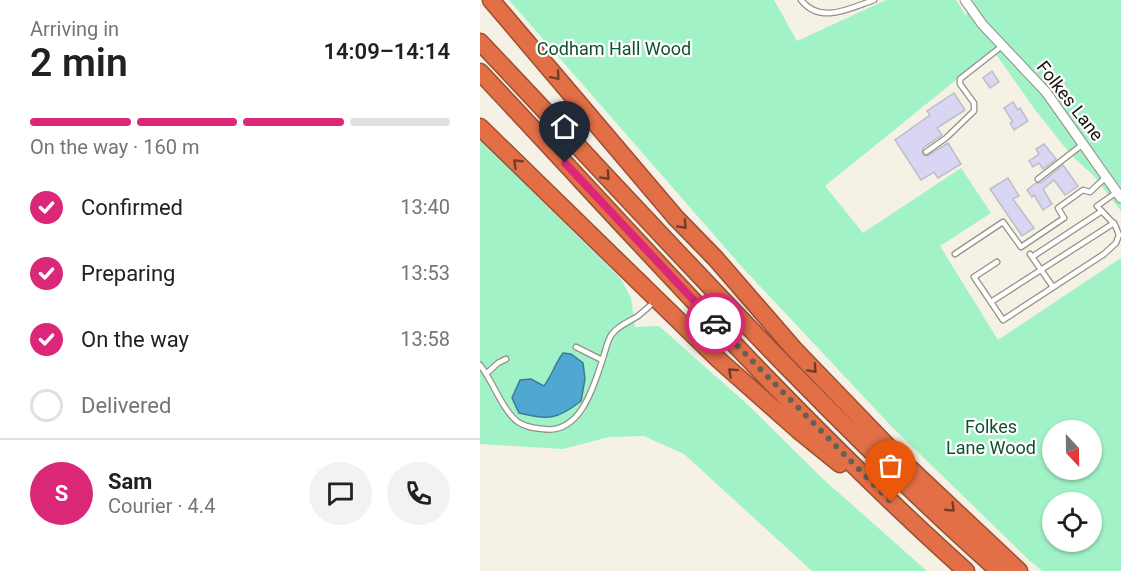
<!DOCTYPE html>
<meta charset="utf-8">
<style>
body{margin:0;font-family:Roboto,sans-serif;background:#f2f2f2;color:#202124;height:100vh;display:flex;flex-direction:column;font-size:22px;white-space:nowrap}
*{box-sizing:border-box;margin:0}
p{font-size:20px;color:#757577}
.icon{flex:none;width:33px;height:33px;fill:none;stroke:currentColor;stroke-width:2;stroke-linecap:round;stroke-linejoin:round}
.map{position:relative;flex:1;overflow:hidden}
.sheet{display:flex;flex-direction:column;background:#fff;width:480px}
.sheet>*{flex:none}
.needle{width:39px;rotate:158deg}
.controls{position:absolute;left:562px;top:420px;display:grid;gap:12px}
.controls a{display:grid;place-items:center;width:60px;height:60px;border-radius:50%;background:#fff;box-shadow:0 2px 4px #0004;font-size:30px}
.pin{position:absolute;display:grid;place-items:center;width:51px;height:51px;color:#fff;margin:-62px -26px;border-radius:50% 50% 50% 0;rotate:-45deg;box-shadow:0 0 6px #0007}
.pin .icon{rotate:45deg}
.courier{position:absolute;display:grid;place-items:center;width:60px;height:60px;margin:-30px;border:4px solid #db2777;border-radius:50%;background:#fff;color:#222;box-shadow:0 2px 8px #0007}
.summary em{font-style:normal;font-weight:600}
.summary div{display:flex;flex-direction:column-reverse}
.summary{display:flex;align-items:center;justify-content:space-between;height:102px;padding:0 30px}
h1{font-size:39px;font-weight:600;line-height:45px}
.bar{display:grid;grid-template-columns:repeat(4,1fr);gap:9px 6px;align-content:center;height:72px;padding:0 30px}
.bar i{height:8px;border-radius:4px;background:#e0e0e0}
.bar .on{background:#db2777}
.bar p{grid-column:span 4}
.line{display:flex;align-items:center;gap:15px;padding:0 30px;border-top:2px solid #e0e0e0}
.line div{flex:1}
.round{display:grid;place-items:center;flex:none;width:63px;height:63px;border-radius:32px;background:#f2f2f2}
ol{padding:0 30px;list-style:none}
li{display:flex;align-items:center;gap:18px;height:66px}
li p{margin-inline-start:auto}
li .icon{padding:6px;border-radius:50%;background:#db2777;color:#fff;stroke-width:4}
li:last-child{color:#757577}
li i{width:33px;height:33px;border:3px solid #e0e0e0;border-radius:50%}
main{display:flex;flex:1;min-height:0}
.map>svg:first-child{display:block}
.green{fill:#a1f2c6;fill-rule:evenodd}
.water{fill:#50a7d1;stroke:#3e7b97;stroke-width:1.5}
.building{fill:#d9d6f4;stroke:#bebdc8;stroke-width:1.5}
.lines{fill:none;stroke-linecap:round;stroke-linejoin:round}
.lane-casing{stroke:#939085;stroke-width:7}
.street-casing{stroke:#939085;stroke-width:11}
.highway-casing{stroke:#9b4f33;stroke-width:19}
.lane{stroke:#fff;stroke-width:4.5}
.street{stroke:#fff;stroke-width:9}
.highway{stroke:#e36f46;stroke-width:16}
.oneway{stroke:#723d28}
.done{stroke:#63615b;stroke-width:6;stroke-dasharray:0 10.8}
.route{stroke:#db2777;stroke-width:8}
.labels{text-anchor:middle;stroke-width:4.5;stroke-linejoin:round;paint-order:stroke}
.park-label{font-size:18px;fill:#105135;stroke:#fffefc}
.street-label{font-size:18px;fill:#151410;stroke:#fffefc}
</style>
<main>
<section class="sheet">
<div class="summary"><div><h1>2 min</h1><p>Arriving in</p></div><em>14:09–14:14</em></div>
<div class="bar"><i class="on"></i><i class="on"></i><i class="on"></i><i></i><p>On the way · 160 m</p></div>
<ol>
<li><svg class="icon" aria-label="check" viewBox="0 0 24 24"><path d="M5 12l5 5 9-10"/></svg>Confirmed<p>13:40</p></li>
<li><svg class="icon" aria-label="check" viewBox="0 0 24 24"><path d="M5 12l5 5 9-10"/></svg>Preparing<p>13:53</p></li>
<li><svg class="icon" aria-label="check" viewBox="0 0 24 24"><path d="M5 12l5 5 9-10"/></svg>On the way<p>13:58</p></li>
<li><i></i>Delivered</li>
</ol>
<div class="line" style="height:108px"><b class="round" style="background:#db2777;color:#fff">S</b><div><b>Sam</b><p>Courier · 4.4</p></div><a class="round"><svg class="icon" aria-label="chat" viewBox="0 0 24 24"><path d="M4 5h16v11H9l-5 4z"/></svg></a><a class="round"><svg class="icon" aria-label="phone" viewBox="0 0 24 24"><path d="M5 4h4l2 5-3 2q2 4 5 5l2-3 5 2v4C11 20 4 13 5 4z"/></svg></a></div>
</section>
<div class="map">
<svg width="641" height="571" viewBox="0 0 641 571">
<rect width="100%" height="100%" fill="#f5f1e5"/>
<path class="green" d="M29,0H294L317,41L406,0H476L486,16L489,0H641V211L613,175L592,156L556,111L513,50L345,186L383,233L481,168L511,213L460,246L518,340L641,258V571H562L549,560L413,428L262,267ZM573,430H612V470H573ZM573,502H612V542H573Z
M0,139L141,279L151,298L155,327L179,326L267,404L344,480L447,571H332L204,454L164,436L129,437L83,449L0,444Z"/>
<path class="water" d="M83,353L91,354L103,363L105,379L101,401C77,420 68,420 39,413L32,398L40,380L51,379L64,386C72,375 75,364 83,353Z"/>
<path class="building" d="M512,71L519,82L510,88L503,78Z
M474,93L485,110L457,128L462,135L443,148L442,153L447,156L468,143L481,164L458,178L454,172L441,180L415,140L450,115L447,111Z
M533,102L538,110L540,108L548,121L534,130L530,123L533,122L524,108Z
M564,144L576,159L563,169L559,163L553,167L549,161L559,154L556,149Z
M583,165L598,186L585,195L574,180L563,189L572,204L563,210L554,195L552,197L547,190L556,183H561Z
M528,178L539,196L533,199L554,228L542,236L510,189Z"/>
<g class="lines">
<defs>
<path id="lane" d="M321,0C341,25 370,8 394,0
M446,152L466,138L494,111V103L480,84V79L522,46
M558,179L603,144
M475,254L523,222L541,247L584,218L578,208L603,190L610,192L626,177
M550,254L573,287
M552,257L622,211
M517,262L494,277L523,320L624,254L636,243L639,235L635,225L617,206L637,192
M511,302L634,223
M96,347L122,360
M0,365C13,381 22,410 38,422C45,427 54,428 63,429C102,435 115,382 124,355C126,348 128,339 132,334C139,325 149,322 158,316C164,311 170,306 175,301
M7,373L18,363L26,359"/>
<path id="street" d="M485,0L502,24L566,92L641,198"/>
<path id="highway" d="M11,0L196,218L236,259L314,349L421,460L539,571
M0,42C170,221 334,406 519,571
M0,72C159,241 313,416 486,571
M0,127L239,360L318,430L360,464"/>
</defs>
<use href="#lane" class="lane-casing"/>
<use href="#street" class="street-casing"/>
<use href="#highway" class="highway-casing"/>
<use href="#lane" class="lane"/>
<use href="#street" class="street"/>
<use href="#highway" class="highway"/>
</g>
<defs><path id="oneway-chevron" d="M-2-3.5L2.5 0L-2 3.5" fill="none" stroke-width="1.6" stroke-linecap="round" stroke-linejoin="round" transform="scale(1.5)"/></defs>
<g class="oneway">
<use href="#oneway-chevron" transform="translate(76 76) rotate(49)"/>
<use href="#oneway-chevron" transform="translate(37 163) rotate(-136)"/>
<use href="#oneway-chevron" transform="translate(126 176) rotate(47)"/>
<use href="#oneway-chevron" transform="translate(203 225) rotate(47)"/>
<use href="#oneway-chevron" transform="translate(333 369) rotate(47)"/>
<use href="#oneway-chevron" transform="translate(252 372) rotate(-138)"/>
<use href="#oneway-chevron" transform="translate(471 508) rotate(44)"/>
</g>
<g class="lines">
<path class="done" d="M235,323L411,502"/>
<path class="route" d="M85,163L235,323"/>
</g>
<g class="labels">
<g class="park-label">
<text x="134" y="55">Codham Hall Wood</text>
<text x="511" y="433">Folkes<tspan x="511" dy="21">Lane Wood</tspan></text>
</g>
<g class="street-label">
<text transform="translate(590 101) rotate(52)" y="6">Folkes Lane</text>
</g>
</g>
</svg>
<div class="controls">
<a><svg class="needle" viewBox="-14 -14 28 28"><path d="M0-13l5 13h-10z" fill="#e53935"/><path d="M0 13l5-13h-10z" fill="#757577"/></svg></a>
<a><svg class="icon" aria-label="locate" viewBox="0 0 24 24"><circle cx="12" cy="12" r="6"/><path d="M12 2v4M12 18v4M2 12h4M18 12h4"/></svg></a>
</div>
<div class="pin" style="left:411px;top:502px;background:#ea580c"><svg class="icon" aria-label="bag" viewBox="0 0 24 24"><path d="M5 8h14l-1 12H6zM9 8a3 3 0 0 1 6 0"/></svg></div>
<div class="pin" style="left:85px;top:163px;background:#1f2937"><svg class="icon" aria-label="home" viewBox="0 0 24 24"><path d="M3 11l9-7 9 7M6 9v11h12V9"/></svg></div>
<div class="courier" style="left:235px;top:323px"><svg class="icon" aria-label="car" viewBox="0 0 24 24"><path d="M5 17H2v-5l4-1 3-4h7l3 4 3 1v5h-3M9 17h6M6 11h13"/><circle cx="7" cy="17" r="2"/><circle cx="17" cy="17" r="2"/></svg></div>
</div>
</main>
